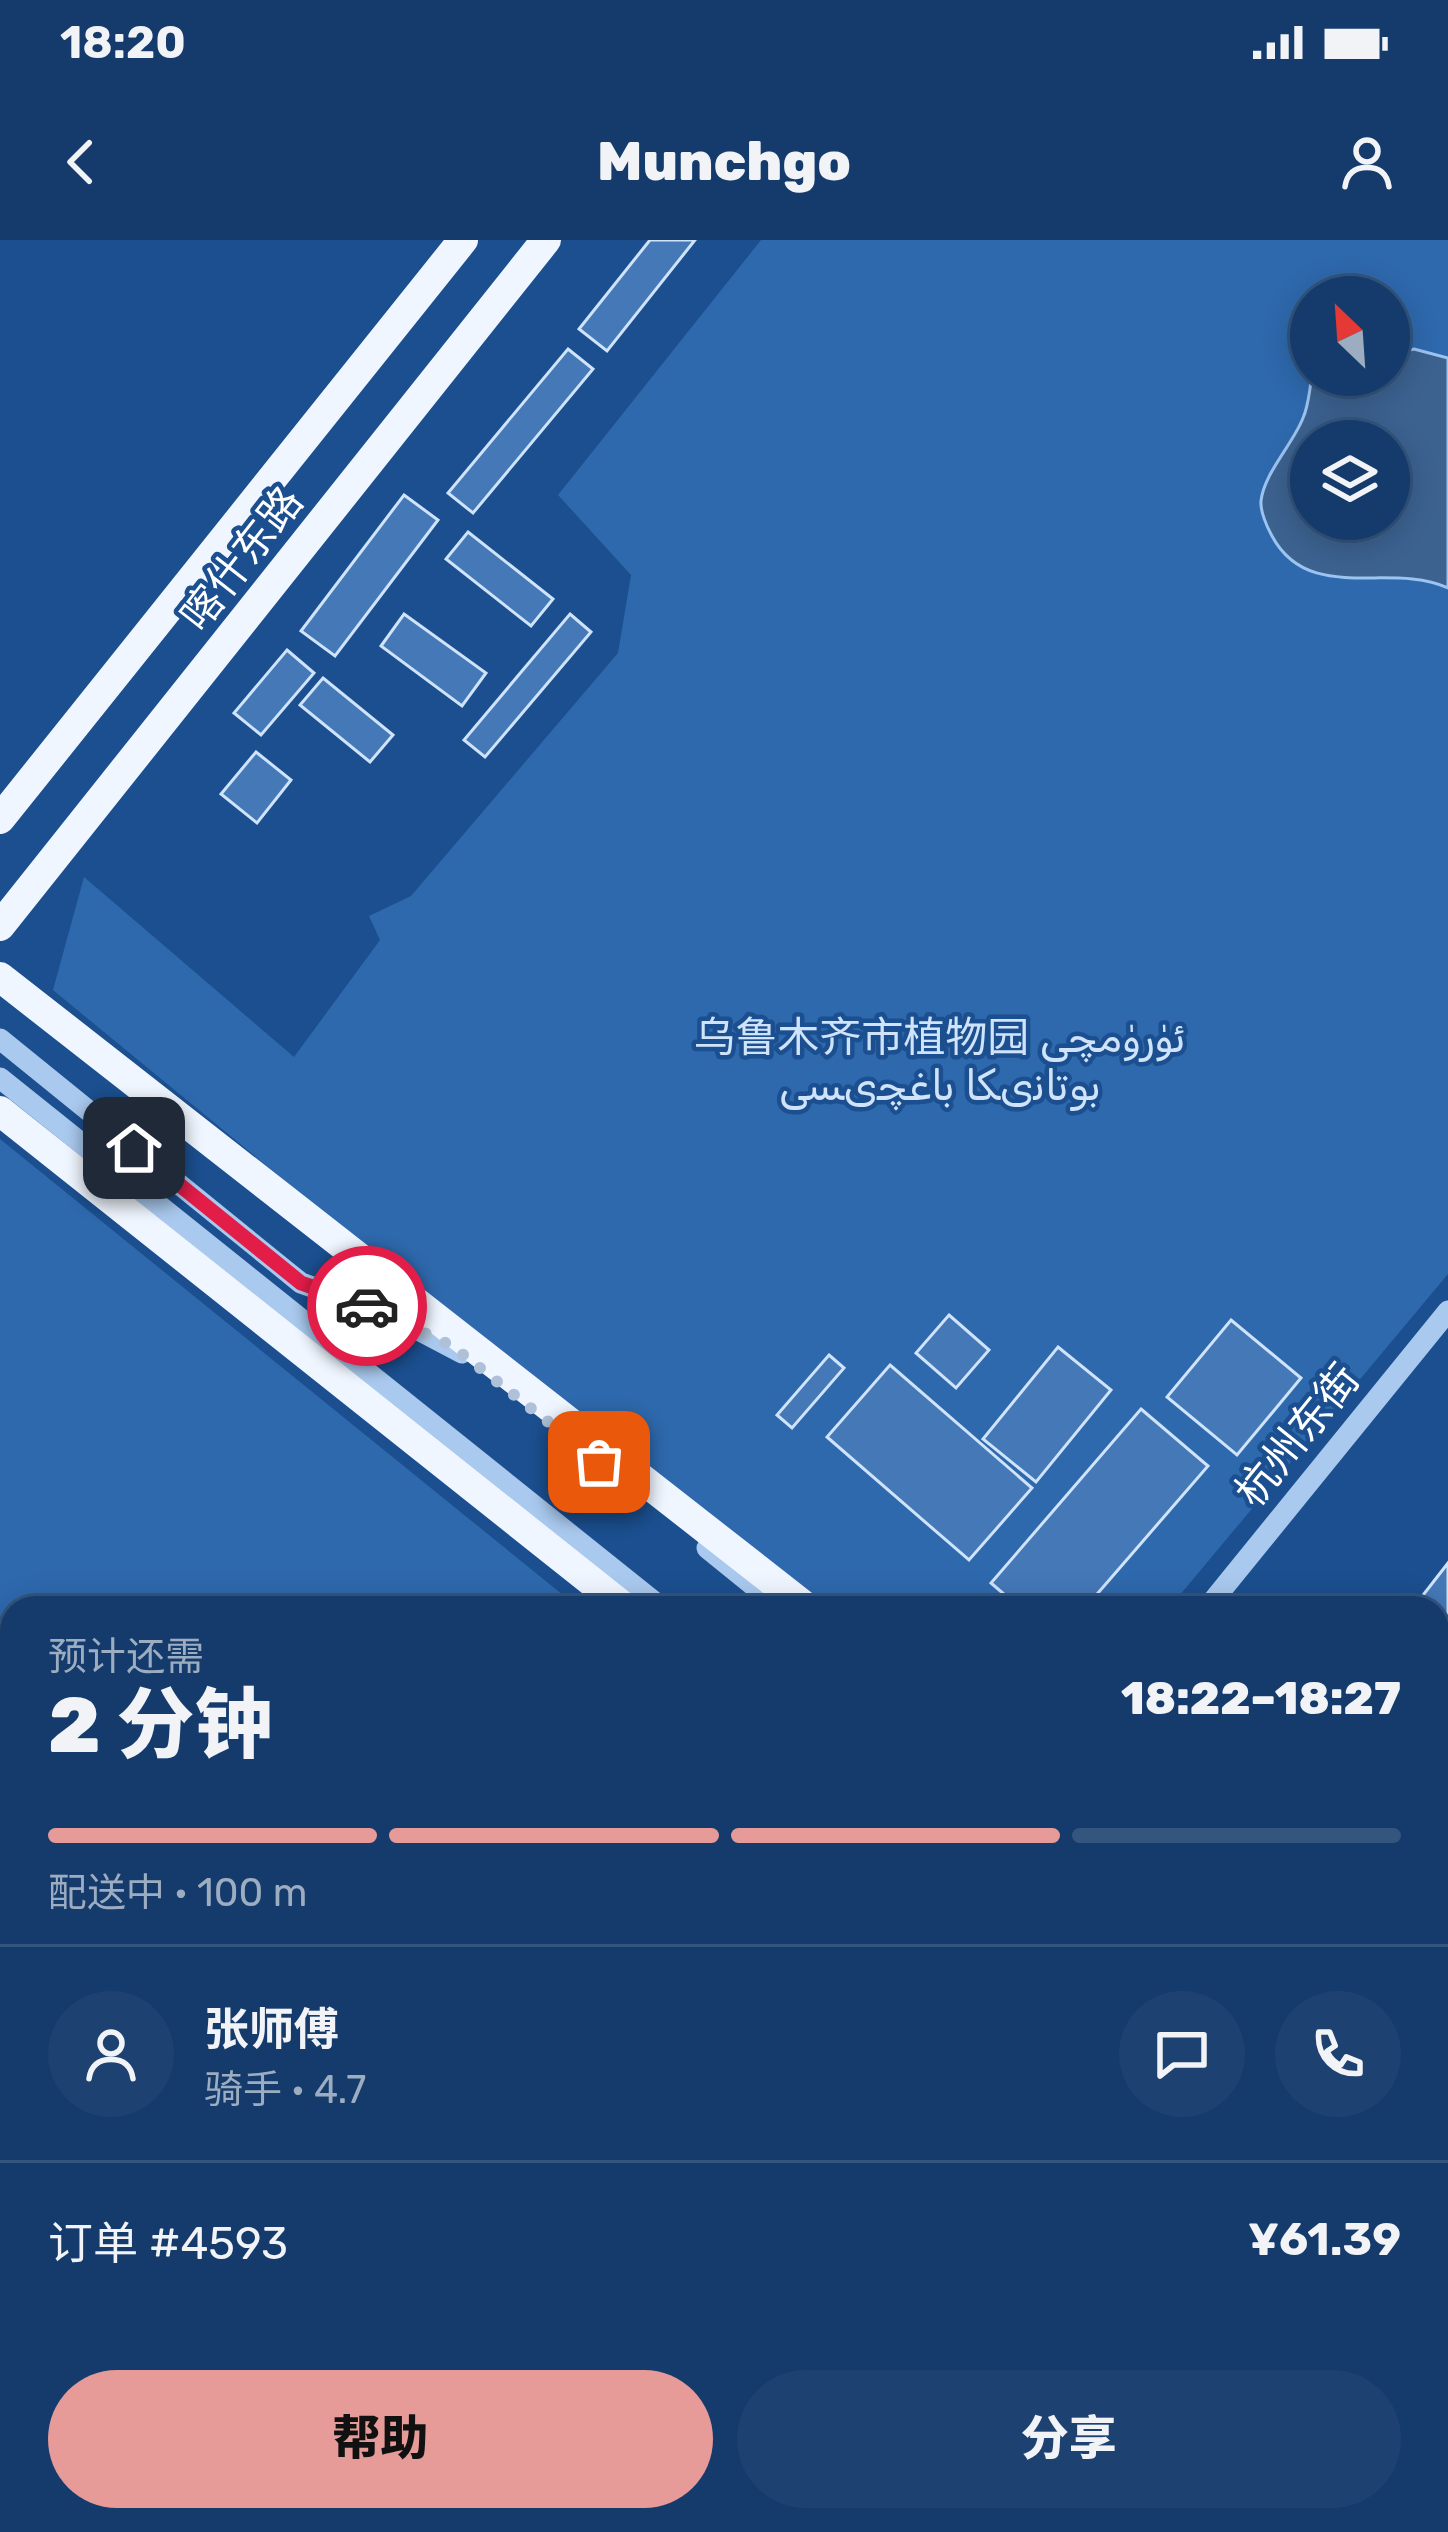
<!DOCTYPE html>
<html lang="zh">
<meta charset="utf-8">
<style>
body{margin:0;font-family:Rubik,"Noto Sans Arabic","Noto Sans SC",sans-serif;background:#1d4271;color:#f1f3f6;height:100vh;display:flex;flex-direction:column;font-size:45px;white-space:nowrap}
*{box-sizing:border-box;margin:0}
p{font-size:39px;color:#9dadc1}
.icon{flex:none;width:66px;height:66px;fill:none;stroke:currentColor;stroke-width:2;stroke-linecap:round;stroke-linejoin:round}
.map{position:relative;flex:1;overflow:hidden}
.panel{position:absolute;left:0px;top:1356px;width:1449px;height:936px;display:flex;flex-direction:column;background:#143b6b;border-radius:36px 36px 0 0;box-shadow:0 6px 30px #0003,0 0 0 3px #33557e}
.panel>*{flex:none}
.needle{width:78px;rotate:335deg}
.tools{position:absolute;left:1290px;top:36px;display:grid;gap:24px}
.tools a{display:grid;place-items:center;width:120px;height:120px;border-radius:50%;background:#143b6b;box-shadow:0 6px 30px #0003,0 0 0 3px #33557e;font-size:60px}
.pin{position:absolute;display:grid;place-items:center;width:102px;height:102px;color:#fff;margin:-51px;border-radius:24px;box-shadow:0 6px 18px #0006}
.courier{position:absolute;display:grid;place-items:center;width:120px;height:120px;margin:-60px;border:9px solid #e11d48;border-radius:50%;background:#fff;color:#222;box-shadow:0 3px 15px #0007}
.overview em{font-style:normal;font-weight:800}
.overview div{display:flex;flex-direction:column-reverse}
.overview{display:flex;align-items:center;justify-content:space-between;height:204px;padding:0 48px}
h1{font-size:78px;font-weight:800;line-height:90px}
.bar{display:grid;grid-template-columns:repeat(4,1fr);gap:18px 12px;align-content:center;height:144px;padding:0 48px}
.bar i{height:15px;border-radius:9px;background:#33557e}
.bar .on{background:#e69b98}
.bar p{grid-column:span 4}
.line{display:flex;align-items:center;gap:30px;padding:0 48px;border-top:3px solid #33557e}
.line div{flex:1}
.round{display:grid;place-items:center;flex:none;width:126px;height:126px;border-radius:63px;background:#1d4271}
.primary-button{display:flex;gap:24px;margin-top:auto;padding:24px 48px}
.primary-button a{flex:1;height:138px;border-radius:72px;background:#e69b98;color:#111;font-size:48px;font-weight:800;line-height:138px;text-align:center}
.primary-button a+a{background:#1d4271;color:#f1f3f6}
.status{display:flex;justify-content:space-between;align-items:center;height:84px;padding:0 60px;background:#143b6b;direction:ltr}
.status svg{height:33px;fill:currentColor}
header{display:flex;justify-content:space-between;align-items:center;height:156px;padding:0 48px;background:#143b6b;font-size:54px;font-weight:800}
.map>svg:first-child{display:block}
.green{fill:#2e69ad;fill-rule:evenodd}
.water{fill:#3c6290;stroke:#9cc4f0;stroke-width:3;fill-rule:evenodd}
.building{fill:#4478b7;stroke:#cfe3fa;stroke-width:3}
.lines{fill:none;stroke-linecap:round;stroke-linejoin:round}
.minor{stroke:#a9c9ee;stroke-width:21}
.major{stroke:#f0f6ff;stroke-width:30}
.path-bridge{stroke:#a9c9ee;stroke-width:3;stroke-dasharray:6 9;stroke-linecap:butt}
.done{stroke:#afc1d8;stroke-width:12;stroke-dasharray:0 21.6}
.route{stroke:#e11d48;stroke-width:15}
.labels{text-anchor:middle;stroke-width:9;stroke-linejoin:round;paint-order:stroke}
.street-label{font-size:42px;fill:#fff;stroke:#1b4f8f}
.park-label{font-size:42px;fill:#cfe3fa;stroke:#1b4f8f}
</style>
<div class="status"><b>18:20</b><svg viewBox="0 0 49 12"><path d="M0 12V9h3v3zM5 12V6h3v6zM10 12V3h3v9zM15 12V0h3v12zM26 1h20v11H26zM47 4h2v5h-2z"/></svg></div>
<header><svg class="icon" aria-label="back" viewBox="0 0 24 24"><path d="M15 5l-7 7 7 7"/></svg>Munchgo<svg class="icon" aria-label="person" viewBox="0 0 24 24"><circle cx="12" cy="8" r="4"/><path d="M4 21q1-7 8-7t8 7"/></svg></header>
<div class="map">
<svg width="1448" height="2292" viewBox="0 0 1448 2292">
<rect width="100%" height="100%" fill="#1b4f8f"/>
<path class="green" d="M761,0H1448V1034L1169,1368H804L53,750L84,637L294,817L380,700L369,676L411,656L618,413L631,335L558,255ZM1311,57H1389V135H1311ZM1311,201H1389V279H1311Z
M0,899L579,1368H12V2280H358L348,2292H0Z"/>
<path class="water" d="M1414,109L1448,118V348C1390,321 1309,365 1272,296C1267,287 1260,271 1261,261C1264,233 1293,204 1303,178C1308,167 1309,154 1311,142L1323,136L1336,149L1364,135H1389V115ZM1311,201H1389V279H1311Z"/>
<path class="building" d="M650,0H695L607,111L579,89Z
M568,109L593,129L473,273L448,253Z
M404,255L438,280L335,416L301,391Z
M468,292L553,359L531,386L446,319Z
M404,374L486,433L462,466L381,406Z
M570,374L591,392L485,517L464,500Z
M287,410L314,433L261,495L234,473Z
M323,438L393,495L370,522L300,465Z
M256,512L291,540L257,583L221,554Z
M949,1075L989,1110L956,1148L916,1113Z
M1231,1080L1301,1138L1237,1215L1167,1157Z
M1058,1107L1111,1150L1036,1242L983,1199Z
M829,1115L844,1128L792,1188L777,1175Z
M890,1125L1032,1248L969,1320L827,1197Z
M1141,1169L1208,1226L1085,1368H1020L991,1343Z
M1448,1323V1411L1437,1425V1368H1413Z
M1437,1500L1448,1508V1582L1437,1573Z
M1437,1705L1448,1714V1771L1437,1762Z
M514,2280H562L579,2292H520L510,2285Z
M1173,2280H1223L1219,2292H1163Z"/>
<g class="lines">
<path class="minor" d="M0,799L301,1043L386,1073L462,1113
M0,838L662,1368
M707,1308L781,1368
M1207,1368L1448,1071
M1437,1897L1448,1906
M1437,1990L1448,1999
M1437,2192L1448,2180
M1057,2280L1072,2292
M1372,2280L1387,2292
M449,2292L458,2280
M635,2292L645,2280
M903,2292L913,2280
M1137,2292L1147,2280"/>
<path class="major" d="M0,579L463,0
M0,686L546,0
M0,737L807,1368
M0,871L625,1368
M1437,1871L1448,1879
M1437,2017L1448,2026"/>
<path class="path-bridge" d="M1437,1915L1448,1901"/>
</g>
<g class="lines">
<path class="done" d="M367,1066L452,1106L599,1222"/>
<path class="route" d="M134,908L301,1043L367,1066"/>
</g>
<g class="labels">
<g class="street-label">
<text transform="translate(241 318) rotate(-52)" y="15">喀什东路</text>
<text transform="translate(1297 1195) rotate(-51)" y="15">杭州东街</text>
</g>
<g class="park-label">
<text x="940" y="812">乌鲁木齐市植物园 ئۈرۈمچى<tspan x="940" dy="48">بوتانىكا باغچىسى</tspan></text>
</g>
</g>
</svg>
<div class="tools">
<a><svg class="needle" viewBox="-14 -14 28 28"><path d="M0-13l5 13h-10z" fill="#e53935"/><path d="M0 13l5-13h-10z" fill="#9dadc1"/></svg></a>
<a><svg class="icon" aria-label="layers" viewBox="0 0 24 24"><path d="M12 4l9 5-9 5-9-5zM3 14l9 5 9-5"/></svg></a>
</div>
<div class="pin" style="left:599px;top:1222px;background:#ea580c"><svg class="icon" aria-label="bag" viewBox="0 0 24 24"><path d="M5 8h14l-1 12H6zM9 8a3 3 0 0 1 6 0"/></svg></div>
<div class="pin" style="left:134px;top:908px;background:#1f2937"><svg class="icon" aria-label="home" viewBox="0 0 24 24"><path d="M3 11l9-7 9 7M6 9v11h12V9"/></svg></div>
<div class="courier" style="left:367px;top:1066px"><svg class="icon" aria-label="car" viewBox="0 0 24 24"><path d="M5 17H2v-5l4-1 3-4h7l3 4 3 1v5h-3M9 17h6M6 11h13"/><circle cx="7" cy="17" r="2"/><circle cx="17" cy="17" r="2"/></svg></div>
<section class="panel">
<div class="overview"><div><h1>2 分钟</h1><p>预计还需</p></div><em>18:22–18:27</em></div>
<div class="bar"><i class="on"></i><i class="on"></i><i class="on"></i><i></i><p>配送中 · 100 m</p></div>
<div class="line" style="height:216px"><a class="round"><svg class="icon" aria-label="person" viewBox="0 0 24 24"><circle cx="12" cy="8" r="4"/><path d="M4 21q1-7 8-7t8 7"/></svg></a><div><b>张师傅</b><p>骑手 · 4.7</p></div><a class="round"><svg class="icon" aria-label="chat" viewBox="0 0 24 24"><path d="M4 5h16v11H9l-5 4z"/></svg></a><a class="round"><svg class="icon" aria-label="phone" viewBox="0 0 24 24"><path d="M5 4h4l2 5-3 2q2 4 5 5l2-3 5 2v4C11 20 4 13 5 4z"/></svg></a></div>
<div class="line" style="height:156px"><div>订单 #4593</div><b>¥61.39</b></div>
<div class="primary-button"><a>帮助</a><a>分享</a></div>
</section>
</div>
